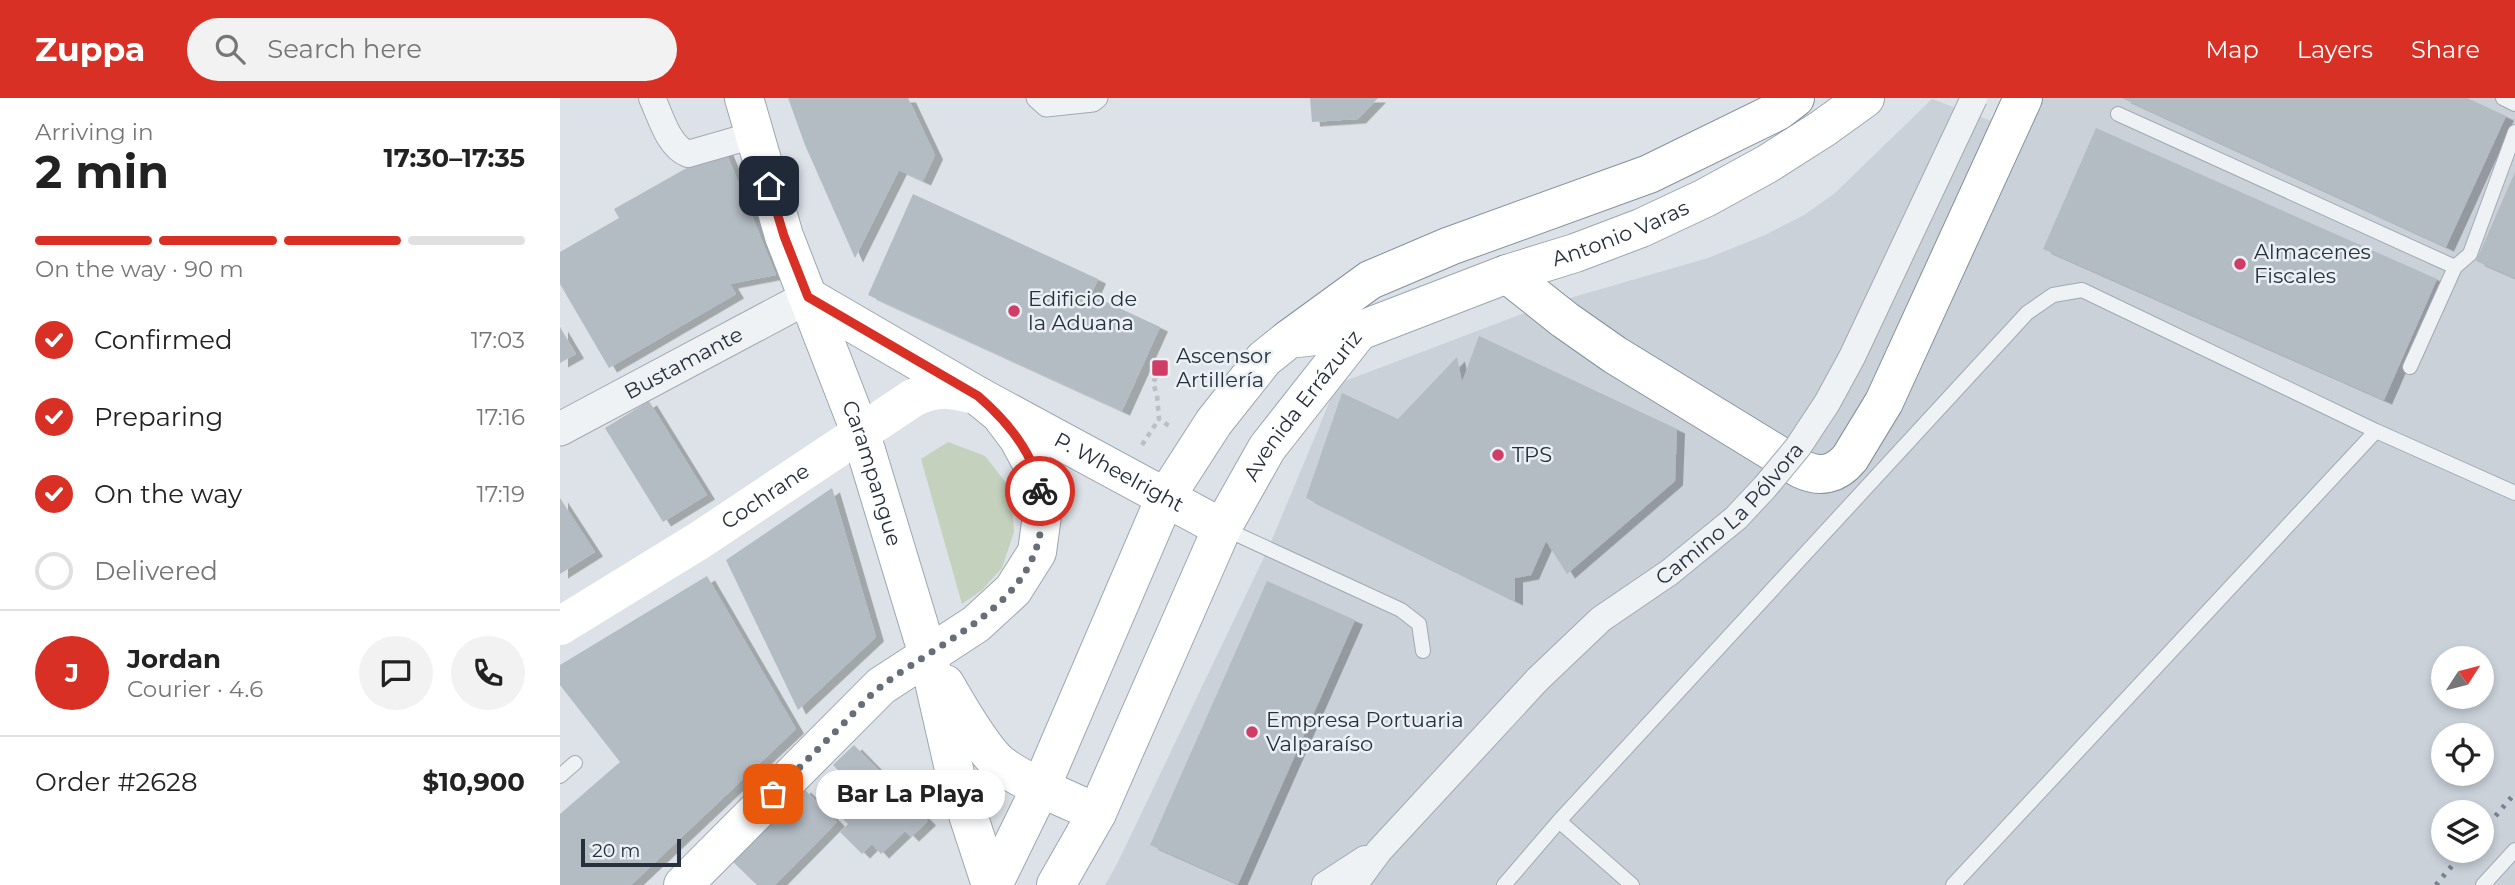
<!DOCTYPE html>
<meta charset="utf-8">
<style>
body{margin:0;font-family:Montserrat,sans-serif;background:#f2f2f2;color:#222;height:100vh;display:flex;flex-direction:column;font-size:26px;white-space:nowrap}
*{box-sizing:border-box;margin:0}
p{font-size:23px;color:#767676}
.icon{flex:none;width:38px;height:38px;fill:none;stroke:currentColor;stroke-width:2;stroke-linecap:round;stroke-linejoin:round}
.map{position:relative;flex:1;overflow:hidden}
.sheet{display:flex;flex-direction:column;background:#fff;width:560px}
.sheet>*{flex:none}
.needle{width:46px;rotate:54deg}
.tools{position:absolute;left:1871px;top:548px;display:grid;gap:14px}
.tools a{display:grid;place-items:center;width:63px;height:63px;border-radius:50%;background:#fff;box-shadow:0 4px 10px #0003;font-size:35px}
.scale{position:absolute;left:21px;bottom:18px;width:100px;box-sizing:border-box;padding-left:7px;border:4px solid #26313d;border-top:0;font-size:19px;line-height:24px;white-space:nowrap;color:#26313d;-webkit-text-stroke:5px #ebf0f4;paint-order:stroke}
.pin{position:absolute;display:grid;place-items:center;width:60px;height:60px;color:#fff;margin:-30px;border-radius:14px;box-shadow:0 4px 10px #0006}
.courier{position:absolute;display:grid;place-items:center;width:70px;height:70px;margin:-35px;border:5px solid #d93025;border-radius:50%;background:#fff;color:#222;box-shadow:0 2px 9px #0007}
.bubble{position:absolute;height:49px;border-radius:24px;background:#fff;box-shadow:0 4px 10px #0003;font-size:23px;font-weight:700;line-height:49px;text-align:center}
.head em{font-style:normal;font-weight:700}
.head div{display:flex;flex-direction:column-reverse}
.head{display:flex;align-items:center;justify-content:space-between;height:119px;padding:0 35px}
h1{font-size:46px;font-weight:700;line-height:52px}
.bar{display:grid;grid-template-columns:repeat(4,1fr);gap:10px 7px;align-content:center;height:84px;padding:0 35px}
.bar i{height:9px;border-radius:5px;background:#e0e0e0}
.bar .current{background:#d93025}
.bar p{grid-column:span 4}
.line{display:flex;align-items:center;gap:18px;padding:0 35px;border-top:2px solid #e0e0e0}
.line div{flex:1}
.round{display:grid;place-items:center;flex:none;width:74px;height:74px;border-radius:37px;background:#f2f2f2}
ol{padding:0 35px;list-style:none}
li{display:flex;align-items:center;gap:21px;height:77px}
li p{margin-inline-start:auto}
li .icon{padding:7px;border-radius:50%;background:#d93025;color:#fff;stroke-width:4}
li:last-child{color:#767676}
li i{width:38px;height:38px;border:4px solid #e0e0e0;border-radius:50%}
header{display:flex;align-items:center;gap:42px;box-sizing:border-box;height:98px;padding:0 35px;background:#d93025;color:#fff}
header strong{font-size:33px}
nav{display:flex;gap:38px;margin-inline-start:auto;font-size:24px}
.search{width:490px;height:63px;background:#f2f2f2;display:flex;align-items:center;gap:18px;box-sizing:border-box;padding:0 24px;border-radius:38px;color:#767676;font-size:26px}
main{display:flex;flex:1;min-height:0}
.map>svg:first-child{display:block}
.built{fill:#cad1d9;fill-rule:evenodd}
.park{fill:#c4d1bd}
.building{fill:#b3bbc3;filter:url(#shadow)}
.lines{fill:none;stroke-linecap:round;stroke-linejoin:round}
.service-casing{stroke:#a2a9b1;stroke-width:16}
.pedestrian-casing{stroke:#a2a9b1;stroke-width:21}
.minor-casing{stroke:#a2a9b1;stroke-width:28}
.tertiary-casing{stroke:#a2a9b1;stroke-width:35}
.primary-casing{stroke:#9ba7b2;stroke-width:40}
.trunk-casing{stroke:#83919d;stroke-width:40}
.path{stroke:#bbc0c5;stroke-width:4.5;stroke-dasharray:5 5;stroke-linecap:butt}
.service{stroke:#eff2f5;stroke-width:14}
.pedestrian{stroke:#eff2f5;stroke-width:19}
.minor{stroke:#eff2f5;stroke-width:26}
.tertiary{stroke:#eff2f5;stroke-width:33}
.secondary{stroke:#fff;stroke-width:38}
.primary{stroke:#fff;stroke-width:38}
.trunk{stroke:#fff;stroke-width:38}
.rail{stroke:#758390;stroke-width:5;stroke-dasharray:3.5 7;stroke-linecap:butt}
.minor-bridge-casing{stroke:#a2a9b1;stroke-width:28;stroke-linecap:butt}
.minor-bridge{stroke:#eff2f5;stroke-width:26}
.done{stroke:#666f78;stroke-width:7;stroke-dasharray:0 12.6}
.route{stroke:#d93025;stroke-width:9}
.poi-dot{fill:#d03d66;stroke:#ebf0f4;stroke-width:2.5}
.labels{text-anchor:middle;stroke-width:5;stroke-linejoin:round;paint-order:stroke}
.street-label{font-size:21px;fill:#26313d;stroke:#ebf0f4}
.poi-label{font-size:21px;fill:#26313d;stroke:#ebf0f4;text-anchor:start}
</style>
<header>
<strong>Zuppa</strong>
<div class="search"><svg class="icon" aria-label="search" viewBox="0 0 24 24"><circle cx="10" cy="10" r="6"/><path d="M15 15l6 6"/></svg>Search here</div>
<nav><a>Map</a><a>Layers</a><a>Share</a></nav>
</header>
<main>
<section class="sheet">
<div class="head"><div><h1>2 min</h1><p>Arriving in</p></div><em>17:30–17:35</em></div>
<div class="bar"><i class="current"></i><i class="current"></i><i class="current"></i><i></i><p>On the way · 90 m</p></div>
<ol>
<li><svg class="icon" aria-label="check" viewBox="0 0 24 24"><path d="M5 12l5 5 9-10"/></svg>Confirmed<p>17:03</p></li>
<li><svg class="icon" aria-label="check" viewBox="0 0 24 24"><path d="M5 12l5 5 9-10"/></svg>Preparing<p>17:16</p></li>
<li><svg class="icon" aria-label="check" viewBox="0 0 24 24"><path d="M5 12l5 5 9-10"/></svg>On the way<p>17:19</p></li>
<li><i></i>Delivered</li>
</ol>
<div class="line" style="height:126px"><b class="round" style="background:#d93025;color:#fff">J</b><div><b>Jordan</b><p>Courier · 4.6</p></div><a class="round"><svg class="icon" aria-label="chat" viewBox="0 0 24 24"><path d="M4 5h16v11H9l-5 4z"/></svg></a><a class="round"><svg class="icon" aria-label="phone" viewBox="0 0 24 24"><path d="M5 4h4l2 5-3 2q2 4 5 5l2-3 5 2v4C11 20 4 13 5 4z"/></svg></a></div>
<div class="line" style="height:91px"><div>Order #2628</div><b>$10,900</b></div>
</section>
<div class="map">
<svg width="1955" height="787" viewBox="0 0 1955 787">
<defs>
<filter id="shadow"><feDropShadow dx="8" dy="4.5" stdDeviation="0" flood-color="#0004"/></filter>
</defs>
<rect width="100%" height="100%" fill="#dce2e7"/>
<path class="built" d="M1482,0H1955V787H545L557,766L708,451L777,286L986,207L1148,160L1205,137L1244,117L1275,95L1372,1L1466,36ZM1883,560H1922V598H1883ZM1883,637H1922V676H1883ZM1883,714H1922V752H1883Z"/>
<path class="park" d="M388,344L425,358L451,391L454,434L442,470L422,492L402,506L361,361Z"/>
<path class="building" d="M228,0H348L375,57L363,83L339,72L295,160L245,47Z
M750,0H818L798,21L752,24Z
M1562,0H1907L1946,18L1886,149Z
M1536,30L1877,181L1824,302L1483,151Z
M164,49L216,177L170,186L176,196L49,270L0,186V154L59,120L54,111Z
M1955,74V180L1916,163Z
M353,96L538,181L531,197L600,229L562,313L308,197Z
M0,229L16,256L0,265Z
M919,238L1117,331L1115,383L1007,476L986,443L971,477L955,480V503L746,400L782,295L838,321L897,259L902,284Z
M89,303L147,397L103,424L45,330Z
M272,390L316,539L238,612L166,462Z
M0,400L35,454L0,476Z
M147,478L236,631L71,787H0V716L60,664L0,587V567Z
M707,483L795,522L678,786L590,747Z
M294,647L368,723L351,739L345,733L321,756L312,746L302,756L280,734L288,726L274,712L296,691L273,667Z
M243,690L277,724L215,787H197L172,763Z"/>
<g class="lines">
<defs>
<path id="service" d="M1943,0L1955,6
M1558,16L1895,169L1910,156L1955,34
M1850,269L1895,169
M663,430L841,512L859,526L863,553
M0,678L15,665
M999,723L1072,787
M944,787L999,723L1467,215L1493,197L1522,192L1816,333L1955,395
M1393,787L1816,333
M1923,787L1955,752"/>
<path id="pedestrian" d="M476,0L486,9L533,4L538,0"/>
<path id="minor" d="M92,0C101,19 108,48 128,56L194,37
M765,787L805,761
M794,787L819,753L978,581"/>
<g id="tertiary">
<path id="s1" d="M0,331L248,199"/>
</g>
<g id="primary">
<path id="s3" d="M184,0L224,138L301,336L368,557L396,680L431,787"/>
<path id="s4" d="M248,199L418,298L662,430"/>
<path d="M385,586C398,608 421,650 440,666C465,685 509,702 537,715"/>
<path d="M123,787L321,588L416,526L453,492L477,454L483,410L477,375L458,340L440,316L418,298"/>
<path id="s5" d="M433,787L481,689L605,400L654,324L704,261L729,241L799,233L947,176L1015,155L1081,130L1145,100L1207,66L1262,31L1305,0"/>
<path id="s6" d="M496,787L537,715L662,430L707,350L799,233"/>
</g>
<path id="trunk" d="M947,176L1005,222L1055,257L1241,371C1260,380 1276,377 1290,360L1324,304L1463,0
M729,241L810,182L890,148L1089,76L1218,13L1235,0"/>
</defs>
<use href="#service" class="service-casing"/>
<use href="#pedestrian" class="pedestrian-casing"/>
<use href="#minor" class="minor-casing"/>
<use href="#tertiary" class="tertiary-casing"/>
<use href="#primary" class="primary-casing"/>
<use href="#trunk" class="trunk-casing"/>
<path class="path" d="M600,270L593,285L597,297L599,321L609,328
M582,347L599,321"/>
<use href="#service" class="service"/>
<use href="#pedestrian" class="pedestrian"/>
<use href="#minor" class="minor"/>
<use href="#tertiary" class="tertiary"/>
<path class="secondary" id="s2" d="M0,528L140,442L353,300C379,288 391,291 418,298"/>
<use href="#primary" class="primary"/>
<use href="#trunk" class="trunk"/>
<path class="rail" d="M1922,734L1955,695
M1876,787L1905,752"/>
<defs>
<g id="minor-bridge">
<path id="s7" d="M978,581L1041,521L1110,474L1176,420L1205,389L1238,349L1267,305L1292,259L1414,0"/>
</g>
</defs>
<use href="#minor-bridge" class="minor-bridge-casing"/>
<use href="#minor-bridge" class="minor-bridge"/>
</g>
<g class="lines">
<path class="done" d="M213,696C237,672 261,648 285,624C297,612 309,597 323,587C391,535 497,499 480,393"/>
<path class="route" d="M209,88L224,138L248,199L418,298C447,323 474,354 480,393"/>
</g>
<g class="poi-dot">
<circle cx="1680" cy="166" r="7"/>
<circle cx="454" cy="213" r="7"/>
<rect x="591" y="261" width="18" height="18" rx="3.5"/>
<circle cx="938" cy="357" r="7"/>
<circle cx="692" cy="634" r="7"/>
</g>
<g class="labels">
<g class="street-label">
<text dy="7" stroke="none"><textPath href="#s5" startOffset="976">Antonio Varas</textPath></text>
<text dy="7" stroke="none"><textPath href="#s1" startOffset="140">Bustamante</textPath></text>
<text dy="7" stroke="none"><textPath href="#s6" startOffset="541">Avenida Errázuriz</textPath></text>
<text dy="7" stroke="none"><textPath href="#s4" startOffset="357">P. Wheelright</textPath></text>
<text dy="7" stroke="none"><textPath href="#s3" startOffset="397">Carampangue</textPath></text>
<text dy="7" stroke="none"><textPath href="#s2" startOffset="243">Cochrane</textPath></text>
<text dy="7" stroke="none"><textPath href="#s7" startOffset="254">Camino La Pólvora</textPath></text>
</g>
<g class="poi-label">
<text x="1694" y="161">Almacenes<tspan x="1694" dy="24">Fiscales</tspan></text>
<text x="468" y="208">Edificio de<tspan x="468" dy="24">la Aduana</tspan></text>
<text x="616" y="265">Ascensor<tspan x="616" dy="24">Artillería</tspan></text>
<text x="952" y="364">TPS</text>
<text x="706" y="629">Empresa Portuaria<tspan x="706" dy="24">Valparaíso</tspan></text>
</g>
</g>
</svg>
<div class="tools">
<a><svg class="needle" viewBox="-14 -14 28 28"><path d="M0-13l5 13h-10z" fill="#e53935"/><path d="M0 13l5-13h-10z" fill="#767676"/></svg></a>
<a><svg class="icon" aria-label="locate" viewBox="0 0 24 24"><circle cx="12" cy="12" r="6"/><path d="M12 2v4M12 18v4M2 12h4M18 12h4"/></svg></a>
<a><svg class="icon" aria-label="layers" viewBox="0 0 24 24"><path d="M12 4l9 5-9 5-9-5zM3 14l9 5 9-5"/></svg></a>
</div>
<div class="scale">20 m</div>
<div class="pin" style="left:213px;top:696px;background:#ea580c"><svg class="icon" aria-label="bag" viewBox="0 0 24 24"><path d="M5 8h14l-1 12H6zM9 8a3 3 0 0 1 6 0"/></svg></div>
<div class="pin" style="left:209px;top:88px;background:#1f2937"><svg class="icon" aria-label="home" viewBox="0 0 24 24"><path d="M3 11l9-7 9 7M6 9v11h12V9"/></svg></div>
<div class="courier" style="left:480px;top:393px"><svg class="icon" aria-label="bike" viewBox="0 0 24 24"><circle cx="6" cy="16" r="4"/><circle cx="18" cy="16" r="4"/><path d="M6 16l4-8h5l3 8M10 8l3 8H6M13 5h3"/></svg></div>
<div class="bubble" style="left:256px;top:672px;width:189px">Bar La Playa</div>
</div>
</main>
